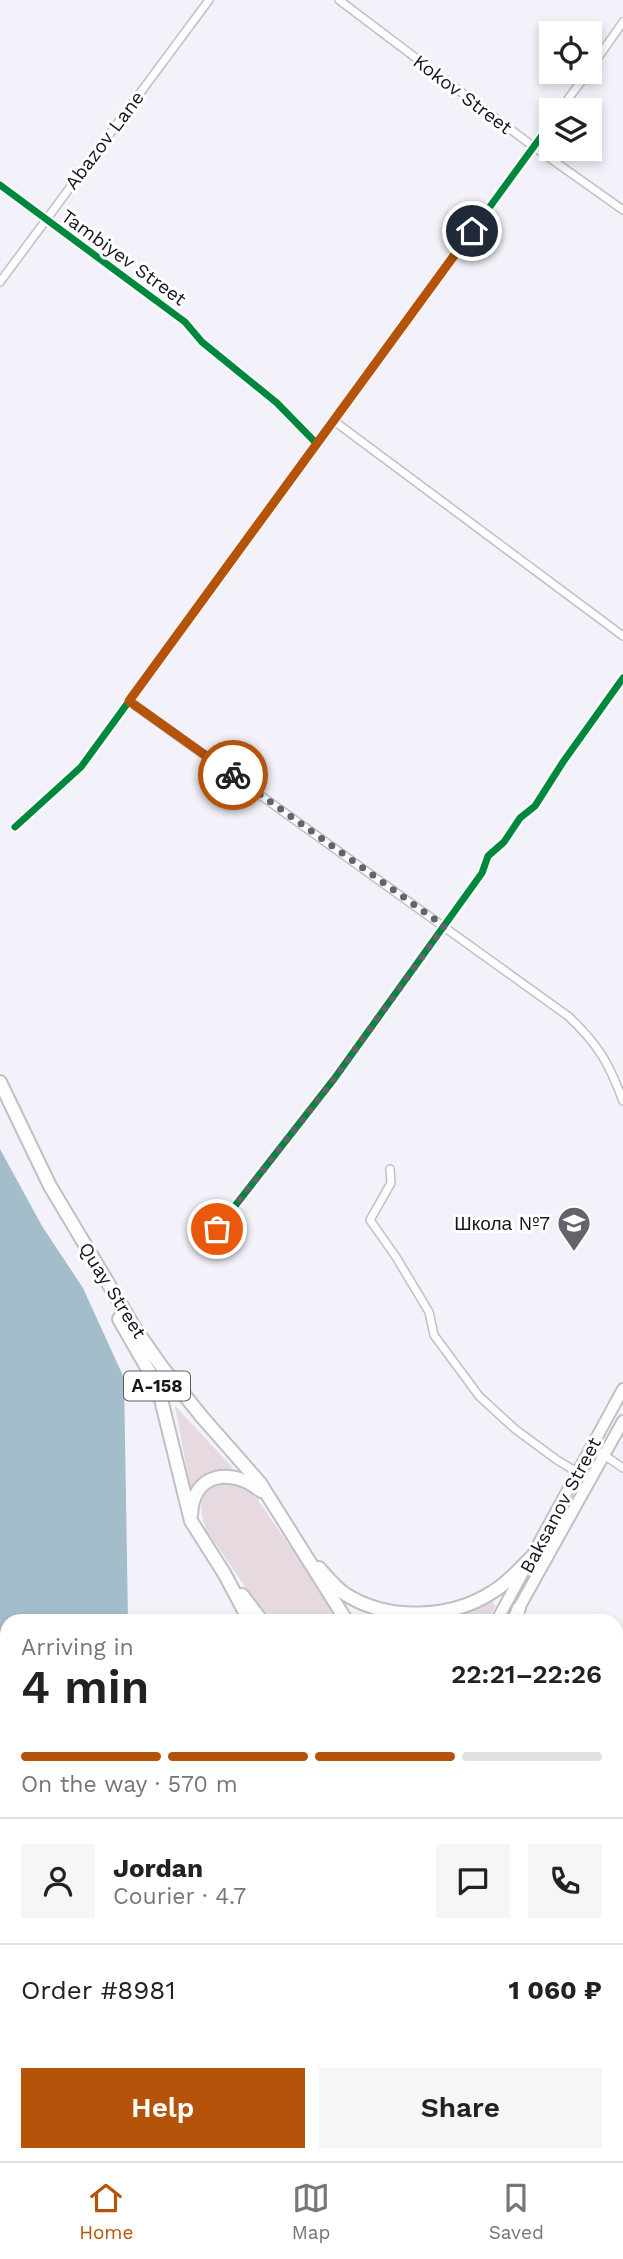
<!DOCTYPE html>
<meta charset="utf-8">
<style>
body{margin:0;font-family:"Work Sans",sans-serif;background:#f6f6f6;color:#222;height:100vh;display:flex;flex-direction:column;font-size:26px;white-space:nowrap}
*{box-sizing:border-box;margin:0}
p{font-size:23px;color:#767676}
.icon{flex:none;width:38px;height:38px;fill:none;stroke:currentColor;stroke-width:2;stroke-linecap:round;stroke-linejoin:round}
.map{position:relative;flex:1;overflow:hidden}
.panel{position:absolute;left:0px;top:1614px;width:623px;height:548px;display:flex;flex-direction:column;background:#fff;border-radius:21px 21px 0 0;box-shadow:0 4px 10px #0003}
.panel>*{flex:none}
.fabs{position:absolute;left:539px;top:21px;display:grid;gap:14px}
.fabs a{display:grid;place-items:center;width:63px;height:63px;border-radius:0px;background:#fff;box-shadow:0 4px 10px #0003;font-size:35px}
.pin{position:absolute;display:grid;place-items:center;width:60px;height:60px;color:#fff;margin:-30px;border:4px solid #fff;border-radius:50%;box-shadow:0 2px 7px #0007}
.courier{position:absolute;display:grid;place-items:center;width:70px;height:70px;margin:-35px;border:5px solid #b45309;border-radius:50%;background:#fff;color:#222;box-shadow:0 2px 9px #0007}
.summary em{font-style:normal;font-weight:600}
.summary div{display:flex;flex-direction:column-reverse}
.summary{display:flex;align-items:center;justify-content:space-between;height:119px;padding:0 21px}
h1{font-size:46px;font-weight:600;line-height:52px}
.bar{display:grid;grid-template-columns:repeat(4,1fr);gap:10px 7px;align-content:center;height:84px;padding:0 21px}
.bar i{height:9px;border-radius:5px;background:#e0e0e0}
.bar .current{background:#b45309}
.bar p{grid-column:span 4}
.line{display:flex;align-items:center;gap:18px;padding:0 21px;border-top:2px solid #e0e0e0}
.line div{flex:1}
.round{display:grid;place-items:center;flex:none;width:74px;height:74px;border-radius:0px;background:#f6f6f6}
.primary-button{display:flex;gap:14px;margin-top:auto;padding:14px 21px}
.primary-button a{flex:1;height:80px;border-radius:0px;background:#b45309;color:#fff;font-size:28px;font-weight:600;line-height:80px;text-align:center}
.primary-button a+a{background:#f6f6f6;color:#222}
.tabs{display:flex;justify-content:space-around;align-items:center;height:98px;border-top:2px solid #e0e0e0;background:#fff;font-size:19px;color:#767676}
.tabs a{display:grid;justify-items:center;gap:4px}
.tabs .current{color:#b45309}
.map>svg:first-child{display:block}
.green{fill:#e7d9e0}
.water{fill:#a4bdca}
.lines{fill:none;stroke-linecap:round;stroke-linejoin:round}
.street-casing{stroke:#c0bfc6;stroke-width:10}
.secondary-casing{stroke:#c0bfc6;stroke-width:14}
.primary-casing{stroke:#c0bfc6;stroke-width:16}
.street{stroke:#fdfdfe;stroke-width:7}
.secondary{stroke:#fdfdfe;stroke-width:10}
.primary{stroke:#fdfdfe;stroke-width:12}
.cycleway-casing{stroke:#fff;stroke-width:11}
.cycleway{stroke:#00873e;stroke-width:7}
.done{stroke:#64636b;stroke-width:7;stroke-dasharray:0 12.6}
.route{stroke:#b45309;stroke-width:9}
.labels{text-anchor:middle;stroke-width:6;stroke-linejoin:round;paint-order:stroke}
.shield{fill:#fff;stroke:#5d5c62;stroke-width:2}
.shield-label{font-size:18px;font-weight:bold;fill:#17161e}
.street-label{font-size:19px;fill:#17161e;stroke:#fff}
.poi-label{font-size:19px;fill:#17161e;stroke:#fff;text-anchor:end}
</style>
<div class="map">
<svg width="623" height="2161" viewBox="0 0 623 2161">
<rect width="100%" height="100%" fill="#f3f2fa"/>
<path class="green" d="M175,1406L233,1468L213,1472L191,1492Z
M234,1482L247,1487L257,1499L341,1620H268L207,1531C195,1504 201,1483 234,1482Z
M491,1600L496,1606L487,1620H434L445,1619Z"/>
<path class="water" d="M0,1149L42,1226L83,1288L124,1378L128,1620H7V1837L0,1833Z
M318,2154H598L605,2161H325Z"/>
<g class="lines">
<defs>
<path id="street" d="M339,0L534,147L623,210
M590,69L623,22
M560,110L588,72
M0,185L185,322L202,342L277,403L317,444
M0,282L209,0
M334,421L623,636
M129,701L568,1016C598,1044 609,1063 623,1101
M15,827L81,767L551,123
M390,1169L391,1183L370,1220L396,1257L429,1312L434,1335L479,1396L515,1429L557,1460L577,1472
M217,1229L334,1079L482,873L488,856L504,842L520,818L535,806L563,762L623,678
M591,1446L623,1468
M616,1960L623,1953"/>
<path id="secondary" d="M515,1615L623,1421
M497,1620L623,1389
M131,2161L136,2154
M153,2161L158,2154"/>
<path id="primary" d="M0,1082L50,1186L136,1330L162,1367L202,1417L260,1483L346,1620
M119,1319L158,1387L191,1521L224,1573L249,1620
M191,1515C193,1472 232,1467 261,1491
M319,1568C327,1577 335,1587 345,1594C389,1622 452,1619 494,1591C509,1582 521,1567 534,1555
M242,1595L261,1620
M515,1620L519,1608
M616,2021L623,2033
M616,2070L623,2059
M616,2145L623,2152"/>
</defs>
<use href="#street" class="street-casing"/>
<use href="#secondary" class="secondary-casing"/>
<use href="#primary" class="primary-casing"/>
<use href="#street" class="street"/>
<use href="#secondary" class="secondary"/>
<use href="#primary" class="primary"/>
<defs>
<path id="cycleway" d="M0,185L185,322L202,342L277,403L317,444
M15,827L81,767L551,123
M217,1229L334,1079L482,873L488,856L504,842L520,818L535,806L563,762L623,678"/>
</defs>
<use href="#cycleway" class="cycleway-casing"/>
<use href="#cycleway" class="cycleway"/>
</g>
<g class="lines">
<path class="done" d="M217,1229L334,1079L444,926L233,775"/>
<path class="route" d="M233,775L129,701L472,231"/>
</g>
<defs>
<symbol id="school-pin" viewBox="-11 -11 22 30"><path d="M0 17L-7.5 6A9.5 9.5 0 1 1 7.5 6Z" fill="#64636b" stroke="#fff"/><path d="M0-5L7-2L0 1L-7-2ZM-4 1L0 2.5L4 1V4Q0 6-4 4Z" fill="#fff"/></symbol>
</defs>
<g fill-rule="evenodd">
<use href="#school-pin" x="555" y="1204" width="38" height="52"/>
</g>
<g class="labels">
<rect class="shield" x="124" y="1371.5" width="66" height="29" rx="5"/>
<g class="shield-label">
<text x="157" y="1392">А-158</text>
</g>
<g class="street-label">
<text transform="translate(463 94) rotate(37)" y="7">Kokov Street</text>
<text transform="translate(104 140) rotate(-53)" y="7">Abazov Lane</text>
<text transform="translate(124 257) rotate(36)" y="7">Tambiyev Street</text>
<text transform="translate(113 1290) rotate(58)" y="7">Quay Street</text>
<text transform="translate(560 1505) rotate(-62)" y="7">Baksanov Street</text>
</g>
<g class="poi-label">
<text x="550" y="1230">Школа №7</text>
</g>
</g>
</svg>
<div class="fabs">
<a><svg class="icon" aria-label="locate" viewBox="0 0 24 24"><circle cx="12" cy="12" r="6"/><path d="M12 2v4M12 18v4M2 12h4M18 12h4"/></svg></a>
<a><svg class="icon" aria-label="layers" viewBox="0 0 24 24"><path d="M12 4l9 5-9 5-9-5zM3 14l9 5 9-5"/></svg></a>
</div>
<div class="pin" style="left:217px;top:1229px;background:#ea580c"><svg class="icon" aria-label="bag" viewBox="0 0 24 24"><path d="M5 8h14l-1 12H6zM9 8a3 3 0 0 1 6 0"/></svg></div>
<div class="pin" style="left:472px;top:231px;background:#1f2937"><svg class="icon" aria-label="home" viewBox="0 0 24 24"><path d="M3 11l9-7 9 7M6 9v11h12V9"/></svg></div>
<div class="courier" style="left:233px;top:775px"><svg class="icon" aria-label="bike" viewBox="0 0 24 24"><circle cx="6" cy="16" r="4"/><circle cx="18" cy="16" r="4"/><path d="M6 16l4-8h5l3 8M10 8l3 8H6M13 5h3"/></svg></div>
<section class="panel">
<div class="summary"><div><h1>4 min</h1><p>Arriving in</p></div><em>22:21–22:26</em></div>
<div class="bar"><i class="current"></i><i class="current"></i><i class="current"></i><i></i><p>On the way · 570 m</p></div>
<div class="line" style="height:126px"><a class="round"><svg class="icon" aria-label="person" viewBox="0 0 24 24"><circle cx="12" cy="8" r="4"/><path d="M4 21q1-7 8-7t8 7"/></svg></a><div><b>Jordan</b><p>Courier · 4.7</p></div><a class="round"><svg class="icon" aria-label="chat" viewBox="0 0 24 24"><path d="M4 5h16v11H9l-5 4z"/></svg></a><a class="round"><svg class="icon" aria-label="phone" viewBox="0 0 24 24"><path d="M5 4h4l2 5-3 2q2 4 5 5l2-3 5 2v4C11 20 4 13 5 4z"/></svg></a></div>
<div class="line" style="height:91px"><div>Order #8981</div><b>1 060 ₽</b></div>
<div class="primary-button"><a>Help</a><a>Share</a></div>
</section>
</div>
<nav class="tabs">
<a class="current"><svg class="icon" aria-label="home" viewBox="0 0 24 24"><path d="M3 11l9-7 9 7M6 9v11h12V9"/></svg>Home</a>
<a><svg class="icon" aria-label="map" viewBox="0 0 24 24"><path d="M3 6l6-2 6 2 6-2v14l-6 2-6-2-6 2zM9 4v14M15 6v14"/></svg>Map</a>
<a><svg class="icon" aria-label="saved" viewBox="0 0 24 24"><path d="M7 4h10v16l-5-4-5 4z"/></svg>Saved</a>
</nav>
